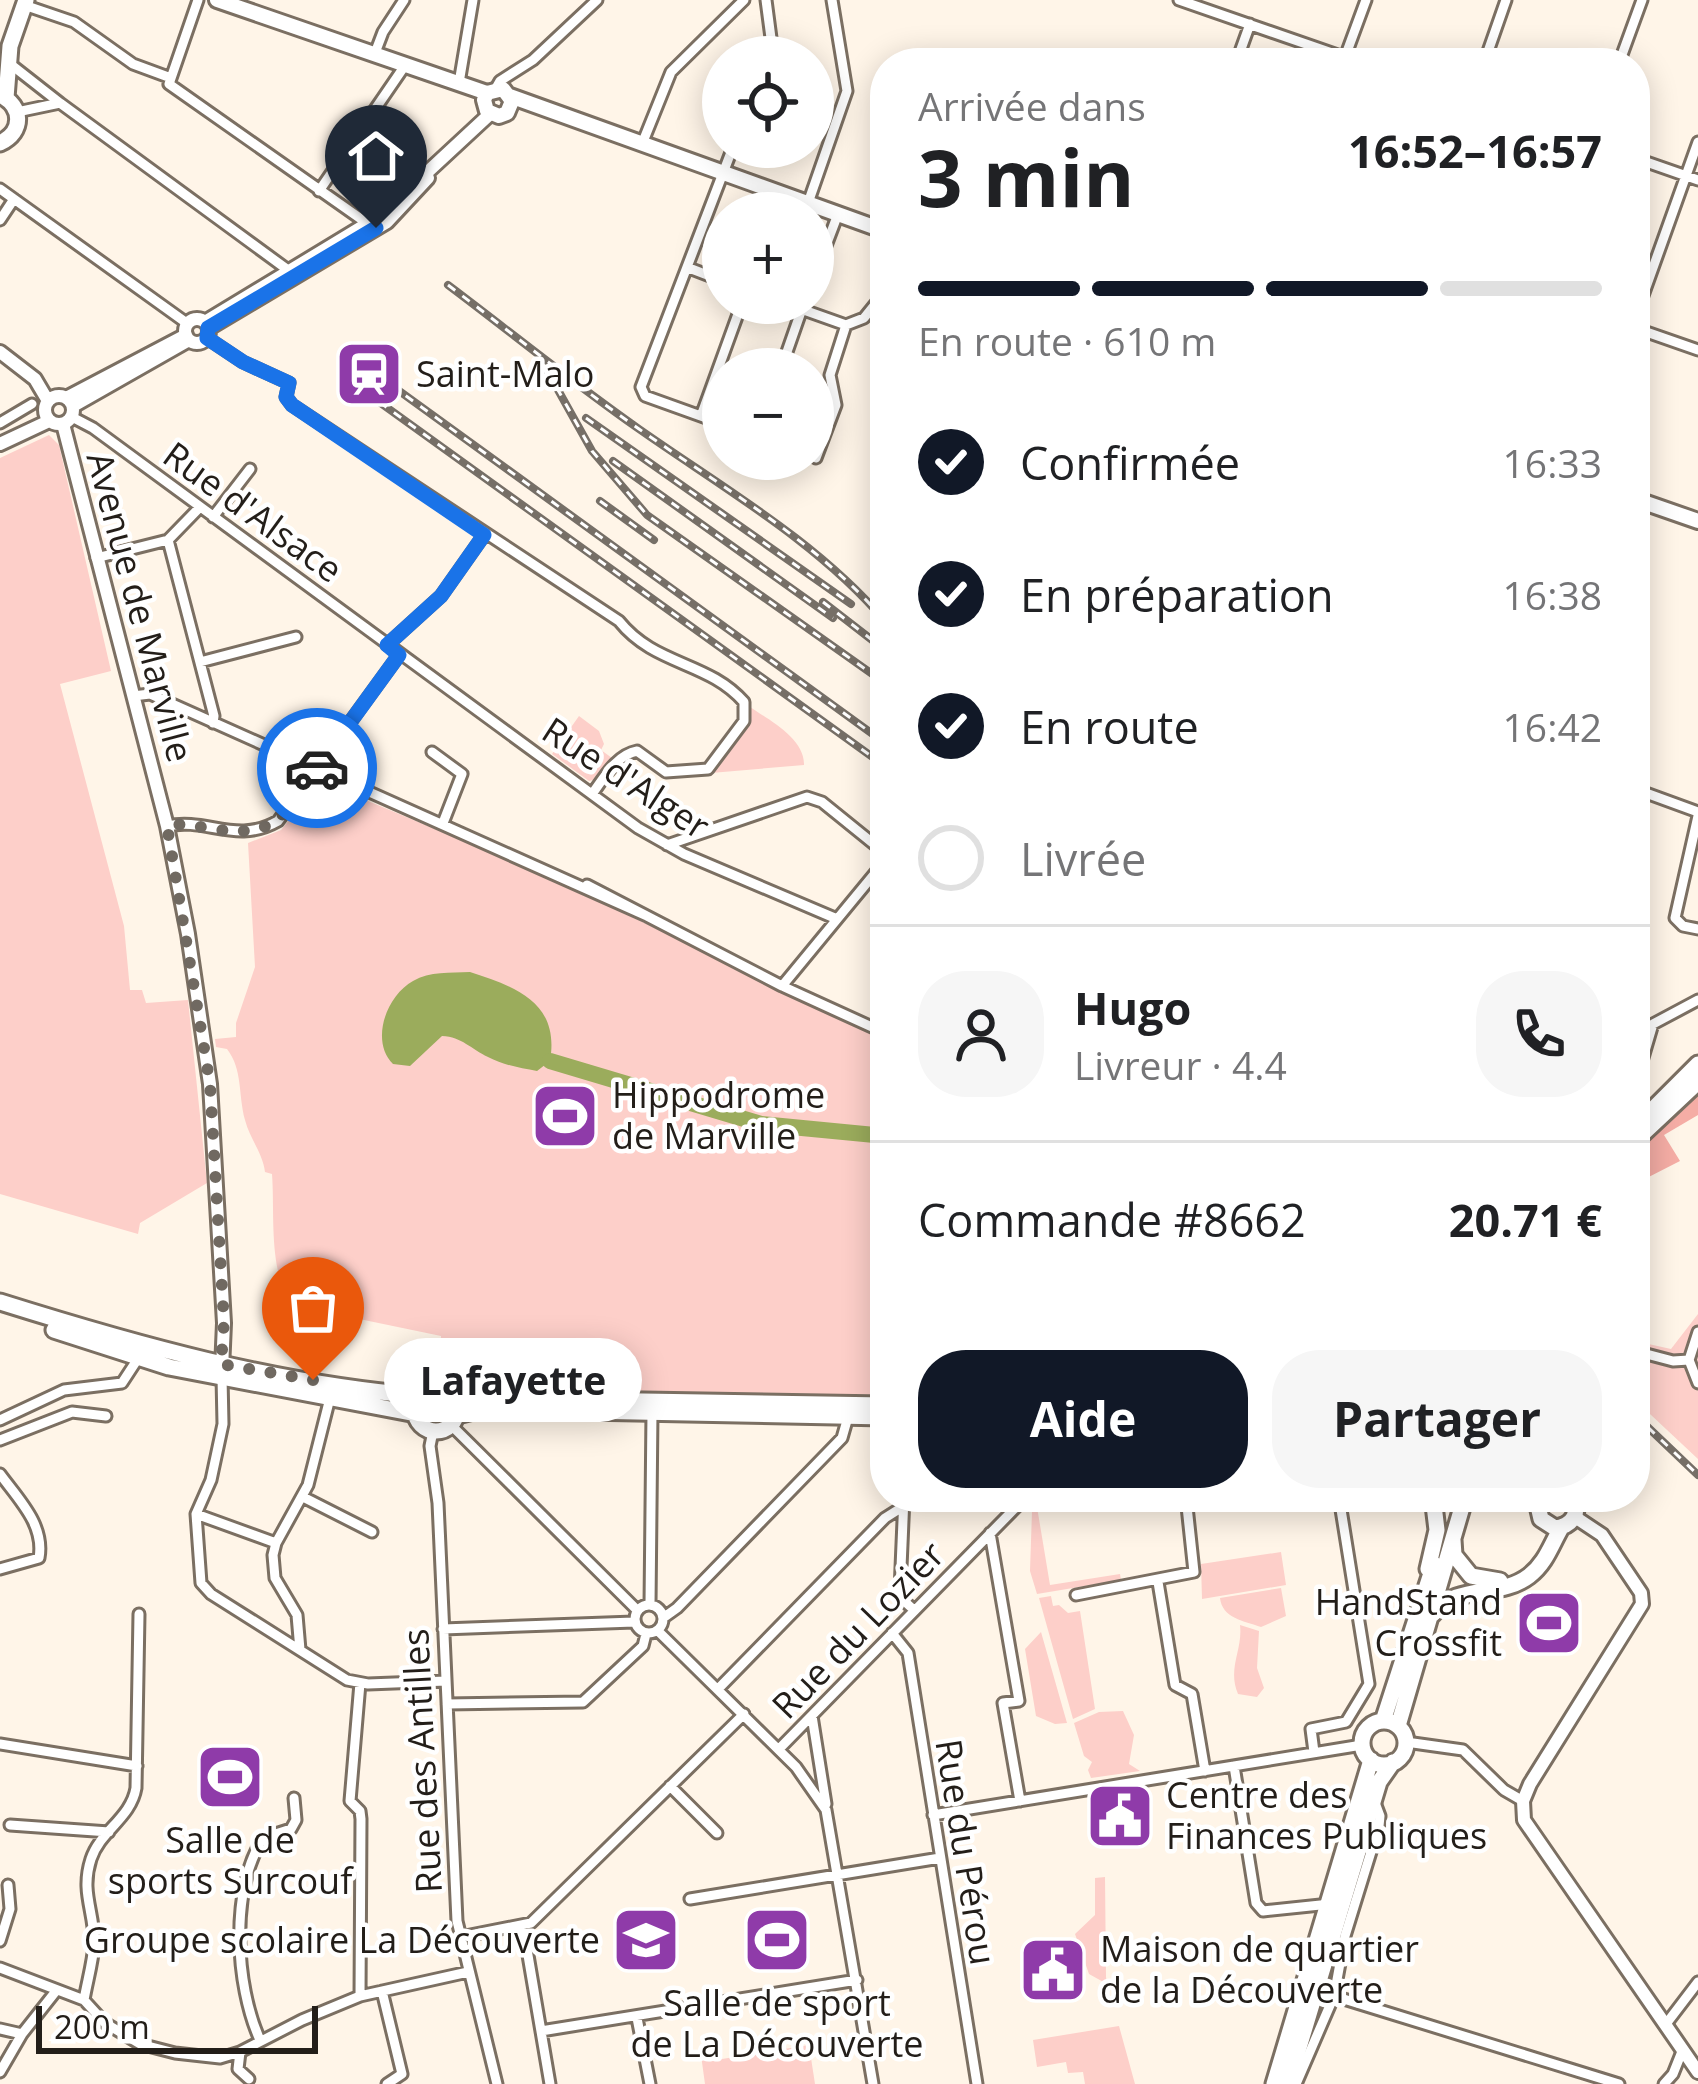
<!DOCTYPE html>
<html lang="fr">
<meta charset="utf-8">
<style>
body{margin:0;font-family:"Open Sans",sans-serif;background:#f6f6f6;color:#202124;height:100vh;display:flex;flex-direction:column;font-size:45px;white-space:nowrap}
*{box-sizing:border-box;margin:0}
p{font-size:39px;color:#757577}
.icon{flex:none;width:66px;height:66px;fill:none;stroke:currentColor;stroke-width:2;stroke-linecap:round;stroke-linejoin:round}
.map{position:relative;flex:1;overflow:hidden}
.drawer{position:absolute;left:870px;top:48px;width:780px;height:1464px;display:flex;flex-direction:column;background:#fff;border-radius:48px;box-shadow:0 6px 30px #0003}
.drawer>*{flex:none}
.controls{position:absolute;left:702px;top:36px;display:grid;gap:24px}
.controls a{display:grid;place-items:center;width:132px;height:132px;border-radius:50%;background:#fff;box-shadow:0 6px 30px #0003;font-size:60px}
.scale{position:absolute;left:36px;bottom:30px;width:282px;box-sizing:border-box;padding-left:12px;border:6px solid #231e19;border-top:0;font-size:33px;line-height:42px;white-space:nowrap;color:#231e19;-webkit-text-stroke:9px #fff;paint-order:stroke}
.pin{position:absolute;display:grid;place-items:center;width:102px;height:102px;color:#fff;margin:-123px -51px;border-radius:50% 50% 50% 0;rotate:-45deg;box-shadow:0 0 12px #0007}
.pin .icon{rotate:45deg}
.courier{position:absolute;display:grid;place-items:center;width:120px;height:120px;margin:-60px;border:9px solid #1a73e8;border-radius:50%;background:#fff;color:#222;box-shadow:0 3px 15px #0007}
.bubble{position:absolute;height:84px;border-radius:42px;background:#fff;box-shadow:0 6px 30px #0003;font-size:39px;font-weight:700;line-height:84px;text-align:center}
.summary em{font-style:normal;font-weight:700}
.summary div{display:flex;flex-direction:column-reverse}
.summary{display:flex;align-items:center;justify-content:space-between;height:204px;padding:0 48px}
h1{font-size:78px;font-weight:700;line-height:90px}
.bar{display:grid;grid-template-columns:repeat(4,1fr);gap:18px 12px;align-content:center;height:144px;padding:0 48px}
.bar i{height:15px;border-radius:9px;background:#e0e0e0}
.bar .current{background:#111827}
.bar p{grid-column:span 4}
.line{display:flex;align-items:center;gap:30px;padding:0 48px;border-top:3px solid #e0e0e0}
.line div{flex:1}
.round{display:grid;place-items:center;flex:none;width:126px;height:126px;border-radius:48px;background:#f6f6f6}
ol{padding:0 48px;list-style:none}
li{display:flex;align-items:center;gap:36px;height:132px}
li p{margin-inline-start:auto}
li .icon{padding:12px;border-radius:50%;background:#111827;color:#fff;stroke-width:4}
li:last-child{color:#757577}
li i{width:66px;height:66px;border:6px solid #e0e0e0;border-radius:50%}
.cta{display:flex;gap:24px;margin-top:auto;padding:24px 48px}
.cta a{flex:1;height:138px;border-radius:48px;background:#111827;color:#fff;font-size:48px;font-weight:700;line-height:138px;text-align:center}
.cta a+a{background:#f6f6f6;color:#202124}
.map>svg:first-child{display:block}
.green{fill:#fdcfc9}
.forest{fill:#f5ada5}
.water{fill:#9bac5c}
.lines{fill:none;stroke-linecap:round;stroke-linejoin:round}
.river{stroke:#9bac5c;stroke-width:16}
.minor-casing{stroke:#7b6f62;stroke-width:15}
.tertiary-casing{stroke:#7b6f62;stroke-width:18}
.secondary-casing{stroke:#7b6f62;stroke-width:20}
.primary-casing{stroke:#7b6f62;stroke-width:21}
.minor{stroke:#fff;stroke-width:9}
.tertiary{stroke:#fff;stroke-width:12}
.secondary{stroke:#fff;stroke-width:14}
.primary{stroke:#fff;stroke-width:15}
.rail-casing{stroke:#766f67;stroke-width:8}
.rail{stroke:#fff;stroke-width:3;stroke-dasharray:9;stroke-linecap:butt}
.done{stroke:#706961;stroke-width:12;stroke-dasharray:0 21.6}
.route{stroke:#1a73e8;stroke-width:15}
.labels{text-anchor:middle;stroke-width:9;stroke-linejoin:round;paint-order:stroke}
.poi-label{font-size:36px;fill:#231e19;stroke:#fff;text-anchor:start}
.street-label{font-size:36px;fill:#231e19;stroke:#fff}
</style>
<div class="map">
<svg width="1698" height="2084" viewBox="0 0 1698 2084">
<rect width="100%" height="100%" fill="#fff5e8"/>
<path class="green" d="M49,435L59,445L111,671L60,684L124,926L130,990H142L146,1003L188,1000L207,1183L140,1223L138,1234L0,1194V458Z
M747,705C767,719 805,738 804,765L711,773L748,723Z
M579,716L599,731L604,744L601,750L612,758L597,779L589,781L552,754Z
M325,783L548,876L885,1040V1395L465,1389C441,1376 440,1361 441,1336L292,1305C268,1271 275,1214 272,1174L265,1172C263,1154 250,1139 245,1120C238,1094 243,1070 227,1049L216,1047L215,1039L236,1037V1023L255,967L248,843L281,830L319,784Z
M1698,1314V1459L1635,1400V1341L1671,1349Z
M1037,1507L1050,1585L1120,1574L1121,1580L1037,1594L1030,1571L1032,1511Z
M1281,1552L1286,1585L1202,1599L1201,1564Z
M1281,1588L1286,1616L1261,1627C1244,1621 1222,1618 1220,1598Z
M1051,1596L1053,1606L1059,1605L1068,1613L1080,1611L1095,1709L1073,1719L1039,1598Z
M1240,1625L1259,1631L1257,1668L1264,1688L1257,1697L1238,1694C1227,1668 1243,1650 1240,1625Z
M1041,1632L1067,1723L1055,1724L1036,1716L1025,1649Z
M1123,1711L1134,1735L1129,1764L1140,1771L1091,1778L1088,1770L1092,1762L1084,1756L1074,1723L1099,1712Z
M1105,1877L1106,1977L1107,1984L1089,1974L1075,1934L1095,1915V1878Z
M1119,2026L1135,2084H1085L1083,2072L1068,2073L1066,2062L1037,2067L1033,2040Z
M809,2045L815,2084H705L701,2055L720,2052L722,2059Z"/>
<path class="forest" d="M1698,1095V1115L1664,1135L1680,1161L1635,1184V1154Z"/>
<path class="water" d="M470,972C517,987 560,1003 550,1061L537,1071C520,1068 503,1065 488,1057C471,1049 462,1037 442,1036L410,1066L393,1064C370,1041 386,996 413,981C430,971 450,973 470,972Z"/>
<g class="lines">
<path class="river" d="M550,1061L761,1124L885,1136"/>
<defs>
<path id="minor" d="M198,0L169,84L371,226
M1179,0L1361,63
M24,5L74,22L133,64L171,78
M375,53L383,32L404,0
M765,57L771,38L766,0
M1345,57L1366,0
M9,63L60,103
M1236,63L1250,24
M1484,63L1506,0
M1619,63L1642,0
M459,83L473,0
M496,88L500,81L533,60L597,0
M17,112L60,103L288,270
M642,144L671,72L744,0
M1635,158L1698,180
M0,189L188,324
M319,191L406,64
M808,203L847,91L832,0
M774,213L782,194
M0,220L14,199
M689,268L723,281
M813,280L838,214
M784,303L846,325
M1635,318L1698,142
M1635,328L1698,350
M207,338L243,362L289,383L286,397L292,405L619,621C655,666 708,661 744,702V721L708,769L666,772L637,751C616,755 604,778 592,794
M781,369L804,303
M701,416L742,303
M72,417L93,428L638,828L684,854L837,919
M0,423L32,404
M723,424L645,396L641,387L733,147
M813,456L816,458L836,405L830,375L846,325L864,318L885,292
M213,517L250,469
M168,540L214,716L213,723
M96,558L168,540L200,507
M387,645L441,596L484,535
M200,662L296,637
M133,696L150,694L649,917
M432,752L462,774L443,823
M1635,789L1698,812
M1698,816L1675,918L1683,926L1698,929
M167,826C207,817 236,845 278,821L399,655
M667,845L807,797L822,802L885,853
M587,885L782,986L885,1033
M782,986L885,861
M1635,1085L1653,1024L1698,1000
M1698,1332L1689,1360L1698,1383
M1635,1351L1673,1361L1689,1360
M222,1377L223,1424L211,1480L196,1514L201,1583L211,1594L347,1680L368,1684L446,1681
M0,1420L64,1390L122,1383L139,1357
M451,1425L637,1610
M433,1431L430,1446L438,1503L457,1921L497,2084
M0,1440L72,1412L106,1416
M0,1474C19,1500 45,1525 39,1558L0,1569
M303,1497L372,1532
M904,1497L900,1591L903,1600L914,1610
M196,1514L276,1543
M990,1533L1019,1701L1003,1703L1020,1801
M1158,1582L1175,1685L1192,1694L1205,1771
M1076,1595L1194,1572L1186,1497
M635 1619a14 14 0 1 1 28 0a14 14 0 1 1-28 0Z
M650,1605L652,1412
M663,1618L677,1608L842,1438L848,1417
M443,1629L634,1622
M658,1631L796,1767L826,1810L873,2084
M892,1633L908,1653L977,2084
M300,1650L297,1615L275,1578L273,1555L276,1543L308,1485L330,1398
M360,1683L350,1801L360,1811L361,1819L360,1996
M718,1689L885,1518L904,1506
M447,1704L583,1702L643,1646L646,1634
M812,1716L826,1804
M1406,1742L1463,1750L1504,1790L1523,1801
M0,1744L137,1766
M779,1749L1026,1497
M1314,1752L1311,1729L1346,1722L1369,1684L1339,1497
M1234,1766L1256,1903L1263,1911L1330,1904
M670,1786L717,1833
M933,1815L1362,1745
M10,1825L109,1832
M690,1899L940,1858
M523,1926L550,2084
M460,1937L531,1923L744,1714
M0,1941L10,1909L8,1885
M0,1968L84,2000L105,2023L140,2044L175,2053L220,2058L240,2052L302,2020L360,1996L468,1972
M382,1991L402,2074L387,2084
M1334,1996L1619,2084
M84,2000C87,1982 93,1962 94,1944C95,1912 80,1893 91,1859C100,1831 131,1818 136,1788L139,1614
M637,2018L650,2084
M1666,2024L1698,1982
M0,2029L22,2034
M541,2031L857,1980
M260,2040C235,1984 230,1891 263,1838L291,1829L296,1820L294,1798
M240,2052L238,2069L249,2079
M0,2072L22,2034L56,1991
M1296,2084L1334,1996L1345,1936L1379,1826L1380,1816L1374,1800
M1664,2084L1673,2074L1683,2049"/>
<path id="tertiary" d="M185 331a12 12 0 1 1 24 0a12 12 0 1 1-24 0Z
M205,322L380,216L490,114
M209,328L387,222L428,178
M0,352L35,379L48,401
M45 410a14 14 0 1 1 28 0a14 14 0 1 1-28 0Z
M66,398L186,335
M73,406L189,340
M63,424L167,826L188,934L210,1084L224,1323L222,1369
M0,444L49,421
M1575,1517L1602,1535L1641,1593L1642,1604L1530,1784L1523,1801L1524,1820L1698,2072"/>
<path id="secondary" d="M217,0L487,93L503,89L512,101L507,113L499,116L487,111L484,100L487,93
M510,96L885,231
M1635,499L1698,521"/>
<path id="primary" d="M0,95C23,106 24,132 0,143
M6,98L10,46L26,0
M1635,1127L1698,1064
M1635,1141L1698,1082
M0,1302C137,1345 276,1384 421,1396
M54,1330L169,1367L416,1414
M415 1410a21 21 0 1 1 42 0a21 21 0 1 1-42 0Z
M450,1394L469,1398L885,1405
M457,1415L481,1409L885,1417
M1543,1497L1538,1506L1541,1519L1555,1528C1573,1526 1581,1512 1572,1497
M1453,1540L1454,1555L1471,1576L1500,1581
M1428,1569L1437,1530L1433,1497
M1432,1615C1457,1582 1499,1599 1529,1576C1546,1563 1551,1545 1561,1528
M1383,1721L1434,1564
M1362 1743a22 22 0 1 1 44 0a22 22 0 1 1-44 0Z
M1398,1726L1465,1497
M1274,2084L1371,1760
M1288,2084L1379,1782L1393,1762"/>
</defs>
<use href="#minor" class="minor-casing"/>
<use href="#tertiary" class="tertiary-casing"/>
<use href="#secondary" class="secondary-casing"/>
<use href="#primary" class="primary-casing"/>
<use href="#minor" class="minor"/>
<use href="#tertiary" class="tertiary"/>
<use href="#secondary" class="secondary"/>
<use href="#primary" class="primary"/>
<defs>
<path id="rail" d="M448,285C512,333 573,383 639,429C723,488 818,542 885,621
M362,364L885,743
M548,372L592,451L647,515L885,683
M350,381L885,766
M586,418L851,604
M613,461L833,618
M600,501L654,540
M823,602L885,650
M1635,1415L1698,1475"/>
</defs>
<use href="#rail" class="rail-casing"/>
<use href="#rail" class="rail"/>
</g>
<g class="lines">
<path class="done" d="M313,1380L221,1364L224,1322L210,1084L167,826C182,822 198,827 214,829C277,839 284,814 317,768"/>
<path class="route" d="M317,768L399,655L387,645L441,596L484,535L292,405L286,397L289,383L243,362L207,338L208,328L376,228"/>
</g>
<defs>
<symbol id="station-square" viewBox="-11 -11 22 22"><rect x="-9" y="-9" width="18" height="18" rx="4" fill="#8f3ba9" stroke="#fff"/><path d="M-3-6H3Q5-6 5-4V2Q5 4 3 4L4.5 6H3L1.5 4h-3L-3 6H-4.5L-3 4Q-5 4-5 2V-4Q-5-6-3-6ZM-3.5-4v3h7v-3ZM-3.5 1v1.5H-2V1ZM2 1v1.5H3.5V1Z" fill="#fff"/></symbol>
<symbol id="stadium-square" viewBox="-11 -11 22 22"><rect x="-9" y="-9" width="18" height="18" rx="4" fill="#8f3ba9" stroke="#fff"/><path d="M0-5a6.5 5 0 1 0 0 10a6.5 5 0 1 0 0-10ZM-3.5-1.8h7v3.6h-7Z" fill="#fff"/></symbol>
<symbol id="civic-square" viewBox="-11 -11 22 22"><rect x="-9" y="-9" width="18" height="18" rx="4" fill="#8f3ba9" stroke="#fff"/><path d="M-.6-6.5H3V-4.5H.6V-3L4-1V1h2V6H-6V1h2V-1L-.6-3ZM-1.2 2.5V6h2.4V2.5Z" fill="#fff"/></symbol>
<symbol id="school-square" viewBox="-11 -11 22 22"><rect x="-9" y="-9" width="18" height="18" rx="4" fill="#8f3ba9" stroke="#fff"/><path d="M0-5L7-2L0 1L-7-2ZM-4 1L0 2.5L4 1V4Q0 6-4 4Z" fill="#fff"/></symbol>
</defs>
<g fill-rule="evenodd">
<use href="#station-square" x="331" y="336" width="76" height="76"/>
<use href="#stadium-square" x="527" y="1078" width="76" height="76"/>
<use href="#stadium-square" x="1511" y="1585" width="76" height="76"/>
<use href="#stadium-square" x="192" y="1739" width="76" height="76"/>
<use href="#civic-square" x="1082" y="1778" width="76" height="76"/>
<use href="#school-square" x="608" y="1902" width="76" height="76"/>
<use href="#stadium-square" x="739" y="1902" width="76" height="76"/>
<use href="#civic-square" x="1015" y="1932" width="76" height="76"/>
</g>
<g class="labels">
<g class="poi-label">
<text x="416" y="387">Saint-Malo</text>
<text x="612" y="1108">Hippodrome<tspan x="612" dy="41">de Marville</tspan></text>
<text x="1502" y="1615" text-anchor="end">HandStand<tspan x="1502" dy="41">Crossfit</tspan></text>
<text x="1166" y="1808">Centre des<tspan x="1166" dy="41">Finances Publiques</tspan></text>
<text x="230" y="1853" text-anchor="middle">Salle de<tspan x="230" dy="41">sports Surcouf</tspan></text>
<text x="600" y="1953" text-anchor="end">Groupe scolaire La Découverte</text>
<text x="1100" y="1962">Maison de quartier<tspan x="1100" dy="41">de la Découverte</tspan></text>
<text x="777" y="2016" text-anchor="middle">Salle de sport<tspan x="777" dy="41">de La Découverte</tspan></text>
</g>
<g class="street-label">
<text transform="translate(253 512) rotate(36)" y="13">Rue d'Alsace</text>
<text transform="translate(140 607) rotate(75)" y="13">Avenue de Marville</text>
<text transform="translate(626 778) rotate(33)" y="13">Rue d'Alger</text>
<text transform="translate(858 1630) rotate(-46)" y="13">Rue du Lozier</text>
<text transform="translate(422 1761) rotate(-93)" y="13">Rue des Antilles</text>
<text transform="translate(966 1852) rotate(81)" y="13">Rue du Pérou</text>
</g>
</g>
</svg>
<div class="controls">
<a><svg class="icon" aria-label="locate" viewBox="0 0 24 24"><circle cx="12" cy="12" r="6"/><path d="M12 2v4M12 18v4M2 12h4M18 12h4"/></svg></a>
<a>+</a>
<a>−</a>
</div>
<div class="scale">200 m</div>
<div class="pin" style="left:313px;top:1380px;background:#ea580c"><svg class="icon" aria-label="bag" viewBox="0 0 24 24"><path d="M5 8h14l-1 12H6zM9 8a3 3 0 0 1 6 0"/></svg></div>
<div class="pin" style="left:376px;top:228px;background:#1f2937"><svg class="icon" aria-label="home" viewBox="0 0 24 24"><path d="M3 11l9-7 9 7M6 9v11h12V9"/></svg></div>
<div class="courier" style="left:317px;top:768px"><svg class="icon" aria-label="car" viewBox="0 0 24 24"><path d="M5 17H2v-5l4-1 3-4h7l3 4 3 1v5h-3M9 17h6M6 11h13"/><circle cx="7" cy="17" r="2"/><circle cx="17" cy="17" r="2"/></svg></div>
<div class="bubble" style="left:384px;top:1338px;width:258px">Lafayette</div>
<section class="drawer">
<div class="summary"><div><h1>3 min</h1><p>Arrivée dans</p></div><em>16:52–16:57</em></div>
<div class="bar"><i class="current"></i><i class="current"></i><i class="current"></i><i></i><p>En route · 610 m</p></div>
<ol>
<li><svg class="icon" aria-label="check" viewBox="0 0 24 24"><path d="M5 12l5 5 9-10"/></svg>Confirmée<p>16:33</p></li>
<li><svg class="icon" aria-label="check" viewBox="0 0 24 24"><path d="M5 12l5 5 9-10"/></svg>En préparation<p>16:38</p></li>
<li><svg class="icon" aria-label="check" viewBox="0 0 24 24"><path d="M5 12l5 5 9-10"/></svg>En route<p>16:42</p></li>
<li><i></i>Livrée</li>
</ol>
<div class="line" style="height:216px"><a class="round"><svg class="icon" aria-label="person" viewBox="0 0 24 24"><circle cx="12" cy="8" r="4"/><path d="M4 21q1-7 8-7t8 7"/></svg></a><div><b>Hugo</b><p>Livreur · 4.4</p></div><a class="round"><svg class="icon" aria-label="phone" viewBox="0 0 24 24"><path d="M5 4h4l2 5-3 2q2 4 5 5l2-3 5 2v4C11 20 4 13 5 4z"/></svg></a></div>
<div class="line" style="height:156px"><div>Commande #8662</div><b>20.71 €</b></div>
<div class="cta"><a>Aide</a><a>Partager</a></div>
</section>
</div>
